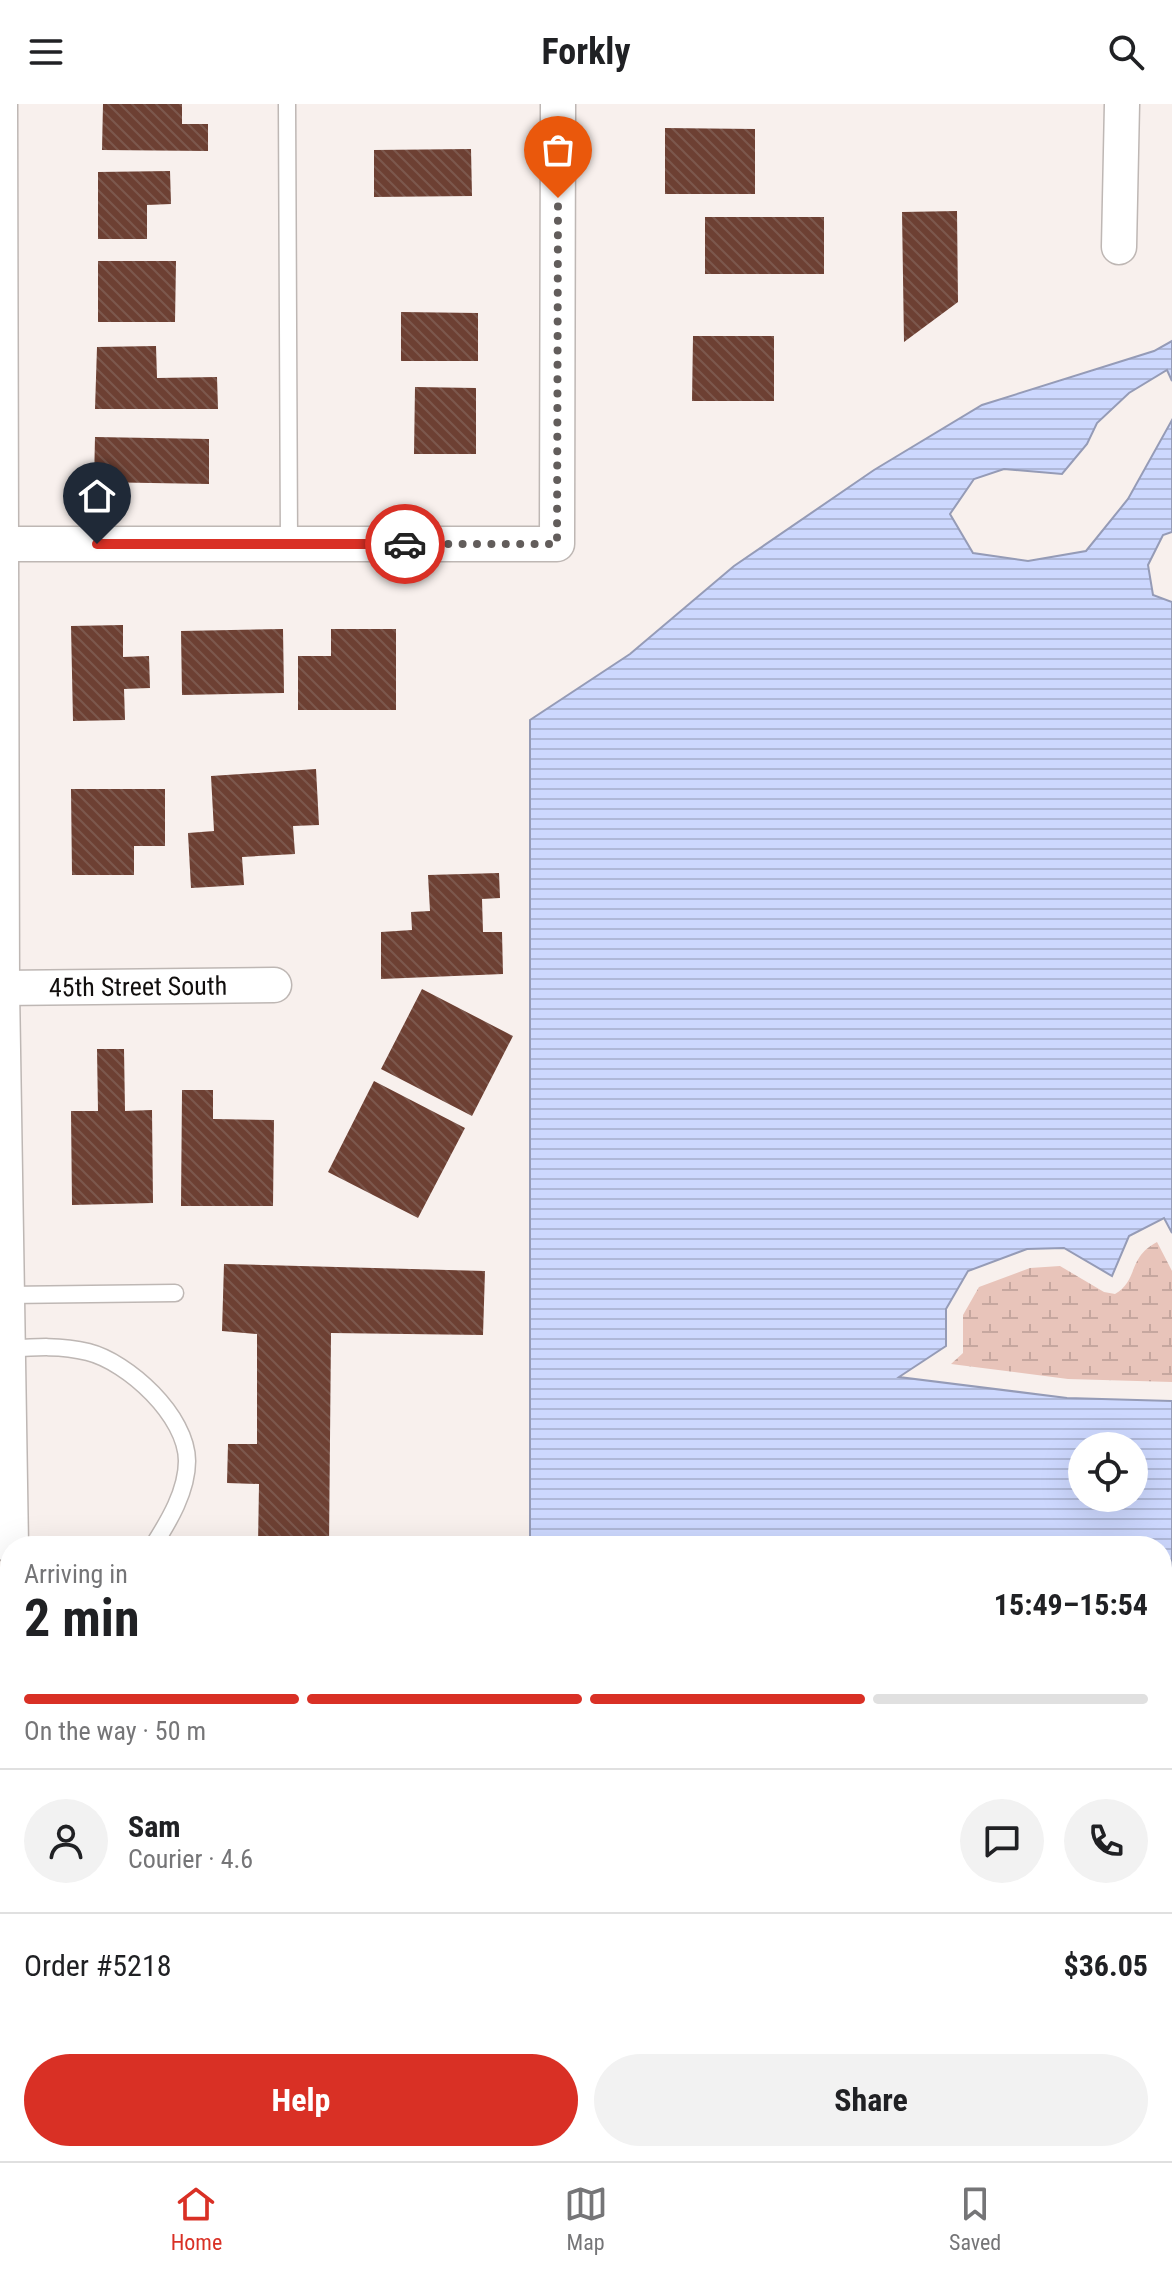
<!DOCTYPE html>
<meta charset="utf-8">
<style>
body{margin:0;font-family:"Roboto Condensed",sans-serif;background:#f2f2f2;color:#202124;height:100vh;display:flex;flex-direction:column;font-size:30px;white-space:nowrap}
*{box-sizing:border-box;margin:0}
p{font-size:26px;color:#757577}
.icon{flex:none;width:44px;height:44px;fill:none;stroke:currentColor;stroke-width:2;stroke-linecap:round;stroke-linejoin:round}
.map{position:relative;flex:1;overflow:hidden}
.panel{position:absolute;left:0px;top:1432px;width:1172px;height:626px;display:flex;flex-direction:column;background:#fff;border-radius:32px 32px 0 0;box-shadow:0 8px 32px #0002}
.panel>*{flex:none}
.tools{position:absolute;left:1068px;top:1328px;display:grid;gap:16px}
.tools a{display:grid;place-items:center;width:80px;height:80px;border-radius:50%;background:#fff;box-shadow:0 8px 32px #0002;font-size:40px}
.pin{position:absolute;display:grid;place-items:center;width:68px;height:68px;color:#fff;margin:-82px -34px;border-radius:50% 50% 50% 0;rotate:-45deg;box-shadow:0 0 8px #0007}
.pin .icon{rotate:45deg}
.courier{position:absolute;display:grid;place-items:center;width:80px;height:80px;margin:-40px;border:6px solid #d93025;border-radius:50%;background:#fff;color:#222;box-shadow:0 2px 10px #0007}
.summary em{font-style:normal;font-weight:700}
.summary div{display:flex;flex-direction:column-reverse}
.summary{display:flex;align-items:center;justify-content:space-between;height:136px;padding:0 24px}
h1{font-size:52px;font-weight:700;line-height:60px}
.bar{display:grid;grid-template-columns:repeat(4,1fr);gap:12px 8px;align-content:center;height:96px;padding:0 24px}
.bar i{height:10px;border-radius:6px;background:#e0e0e0}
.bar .on{background:#d93025}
.bar p{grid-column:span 4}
.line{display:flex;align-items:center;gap:20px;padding:0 24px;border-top:2px solid #e0e0e0}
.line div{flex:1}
.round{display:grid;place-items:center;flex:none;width:84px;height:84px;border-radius:42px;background:#f2f2f2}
.button{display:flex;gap:16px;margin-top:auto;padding:16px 24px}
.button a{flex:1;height:92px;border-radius:48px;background:#d93025;color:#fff;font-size:32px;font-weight:700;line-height:92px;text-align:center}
.button a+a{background:#f2f2f2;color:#202124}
header{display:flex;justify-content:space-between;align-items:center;height:104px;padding:0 24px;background:#fff;font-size:36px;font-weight:700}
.menu{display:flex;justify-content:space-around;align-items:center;height:112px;border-top:2px solid #e0e0e0;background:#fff;font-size:22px;color:#757577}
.menu a{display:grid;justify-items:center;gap:4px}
.menu .on{color:#d93025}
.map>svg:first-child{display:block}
.green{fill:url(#green-dots)}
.wetland{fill:url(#wetland-marsh)}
.water{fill:url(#water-rules);stroke:#959bb6;stroke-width:2;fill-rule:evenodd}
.building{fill:url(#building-back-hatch)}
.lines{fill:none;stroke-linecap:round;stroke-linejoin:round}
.lane-casing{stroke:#beb7b4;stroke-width:19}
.street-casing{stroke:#beb7b4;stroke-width:37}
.lane{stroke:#fff;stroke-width:16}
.street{stroke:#fff;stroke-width:34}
.done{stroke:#625d5b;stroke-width:8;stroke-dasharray:0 14.4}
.route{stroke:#d93025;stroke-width:10}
.labels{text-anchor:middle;stroke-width:8;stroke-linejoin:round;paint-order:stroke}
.street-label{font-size:26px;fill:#110e0d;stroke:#fff}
</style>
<header><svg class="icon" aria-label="menu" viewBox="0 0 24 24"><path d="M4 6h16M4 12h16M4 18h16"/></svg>Forkly<svg class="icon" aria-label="search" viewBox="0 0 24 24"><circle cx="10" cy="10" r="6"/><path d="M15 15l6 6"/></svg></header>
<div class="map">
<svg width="1172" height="2057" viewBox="0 0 1172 2057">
<defs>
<pattern id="green-dots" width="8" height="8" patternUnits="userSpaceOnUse" patternTransform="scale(2)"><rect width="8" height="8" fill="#e8c4ba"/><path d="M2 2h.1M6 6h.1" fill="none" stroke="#c6a79f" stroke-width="1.8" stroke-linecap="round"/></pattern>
<pattern id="wetland-marsh" width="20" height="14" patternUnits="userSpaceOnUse" patternTransform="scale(2)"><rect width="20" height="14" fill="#e8c4ba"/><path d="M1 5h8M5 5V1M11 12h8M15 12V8" fill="none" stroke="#c6a79f"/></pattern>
<pattern id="water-rules" width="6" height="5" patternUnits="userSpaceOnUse" patternTransform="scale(2)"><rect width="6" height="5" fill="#cdd8fe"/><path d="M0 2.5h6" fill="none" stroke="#afb8d8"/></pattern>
<pattern id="building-back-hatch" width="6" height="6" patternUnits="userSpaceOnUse" patternTransform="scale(2)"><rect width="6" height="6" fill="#6d4033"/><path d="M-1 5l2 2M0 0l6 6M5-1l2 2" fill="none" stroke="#7c584d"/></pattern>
</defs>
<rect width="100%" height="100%" fill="#f8f0ed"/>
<path class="green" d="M0,1620L10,1625V1725L0,1726Z
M10,1831V2048H492L485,2057H0V1832Z"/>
<path class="wetland" d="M1157,1138L1172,1167V1278L1068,1275L951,1260L963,1249V1211L979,1183L1030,1164L1060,1162L1104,1188L1115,1190C1139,1176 1127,1154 1157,1138Z"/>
<path class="water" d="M1172,237V277L1167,266L1129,289L1097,319L1087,340L1062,370L1004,365L974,375L950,410L973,449L1028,457L1086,447L1128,395L1172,316V428L1163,431L1148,461L1153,491L1172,498V1129L1164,1114L1129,1132L1112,1172L1064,1144L1027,1145L968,1167L946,1205V1242L899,1273L1067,1294L1172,1297V2057H485L492,2048H1162V1442H530V616L630,550L734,462L874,366L982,301L1154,247ZM1082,1342H1134V1394H1082Z
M10,1725V1831L0,1832V1726Z"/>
<path class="building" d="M103,0H182V20H208V47L102,46Z
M665,24L755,25V90H665Z
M471,45L472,92L374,93V46Z
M170,67L171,100L147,101V135H98V68Z
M957,107L958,198L904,238L902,108Z
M705,113H824V170H705Z
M98,157H176L175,218H98Z
M401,208L478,209V257H401Z
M693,232H774V297H692Z
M156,242L157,274L217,273L218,305H95L97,243Z
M415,283L476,284V350H414Z
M95,333L209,335V380L94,378Z
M123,521V553L149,552L150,584L124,585L125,616L73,617L71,522Z
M283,525L284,589L182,591L181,527Z
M331,525H396V606H298V552H331Z
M316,665L319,721L293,722L295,750L242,753L244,781L191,784L188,729L214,727L211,672Z
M71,685H165V742H134V771H72Z
M499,769L500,794L482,795L483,828H502L503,870L381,875V828L412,826L411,808L430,807L428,771Z
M422,885L513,932L472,1012L381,965Z
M97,945H124L125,1007L152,1006L153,1099L72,1101L71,1007H98Z
M374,977L465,1024L418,1114L328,1068Z
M182,986H213V1015L274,1016L273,1102H181Z
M224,1160L485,1167L483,1231L331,1229L329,1442H258L259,1380L227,1379L228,1340H257V1230L222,1227Z"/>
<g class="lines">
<defs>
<path id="lane" d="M287,0L289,440
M7,1191L175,1189
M8,1245C35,1243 61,1241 88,1248C128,1258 187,1312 187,1357C187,1387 169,1417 153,1442"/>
<g id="street">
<path d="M0,0L2,884L11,1442"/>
<path d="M1119,143L1122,0"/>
<path d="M0,440H557L558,0"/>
<path id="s1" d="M2,884L274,881"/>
<path d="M0,1598L10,1579"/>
</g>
</defs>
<use href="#lane" class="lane-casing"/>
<use href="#street" class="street-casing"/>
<use href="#lane" class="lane"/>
<use href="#street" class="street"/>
</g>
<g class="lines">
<path class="done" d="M405,440H557L558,94"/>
<path class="route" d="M97,440H405"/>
</g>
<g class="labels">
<g class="street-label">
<text dy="9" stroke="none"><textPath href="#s1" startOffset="136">45th Street South</textPath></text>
</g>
</g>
</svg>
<div class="tools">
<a><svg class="icon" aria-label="locate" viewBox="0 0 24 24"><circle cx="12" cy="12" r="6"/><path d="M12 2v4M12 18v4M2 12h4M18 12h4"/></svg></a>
</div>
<div class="pin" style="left:558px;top:94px;background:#ea580c"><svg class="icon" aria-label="bag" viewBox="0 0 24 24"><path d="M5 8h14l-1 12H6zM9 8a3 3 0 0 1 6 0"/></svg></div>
<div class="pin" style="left:97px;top:440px;background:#1f2937"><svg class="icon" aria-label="home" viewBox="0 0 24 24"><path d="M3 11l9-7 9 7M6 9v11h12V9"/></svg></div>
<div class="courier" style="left:405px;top:440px"><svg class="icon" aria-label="car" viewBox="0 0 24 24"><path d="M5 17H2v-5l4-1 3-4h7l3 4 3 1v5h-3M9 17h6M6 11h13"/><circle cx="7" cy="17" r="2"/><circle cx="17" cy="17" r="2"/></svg></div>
<section class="panel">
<div class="summary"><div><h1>2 min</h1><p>Arriving in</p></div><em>15:49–15:54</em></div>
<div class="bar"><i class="on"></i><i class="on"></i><i class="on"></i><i></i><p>On the way · 50 m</p></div>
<div class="line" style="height:144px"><a class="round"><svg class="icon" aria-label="person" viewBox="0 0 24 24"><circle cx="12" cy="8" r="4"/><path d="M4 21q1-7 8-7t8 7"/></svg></a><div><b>Sam</b><p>Courier · 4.6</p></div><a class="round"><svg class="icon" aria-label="chat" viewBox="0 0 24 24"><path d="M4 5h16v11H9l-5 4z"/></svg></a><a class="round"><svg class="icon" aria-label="phone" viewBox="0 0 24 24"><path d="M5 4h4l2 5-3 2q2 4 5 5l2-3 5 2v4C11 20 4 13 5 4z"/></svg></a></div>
<div class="line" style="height:104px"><div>Order #5218</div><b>$36.05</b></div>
<div class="button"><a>Help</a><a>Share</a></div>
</section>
</div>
<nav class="menu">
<a class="on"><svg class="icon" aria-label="home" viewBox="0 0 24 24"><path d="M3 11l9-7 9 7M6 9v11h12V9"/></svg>Home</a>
<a><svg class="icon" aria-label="map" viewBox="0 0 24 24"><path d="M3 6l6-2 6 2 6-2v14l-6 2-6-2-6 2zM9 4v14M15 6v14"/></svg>Map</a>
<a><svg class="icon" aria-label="saved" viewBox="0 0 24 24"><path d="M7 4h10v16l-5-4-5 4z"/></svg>Saved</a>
</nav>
